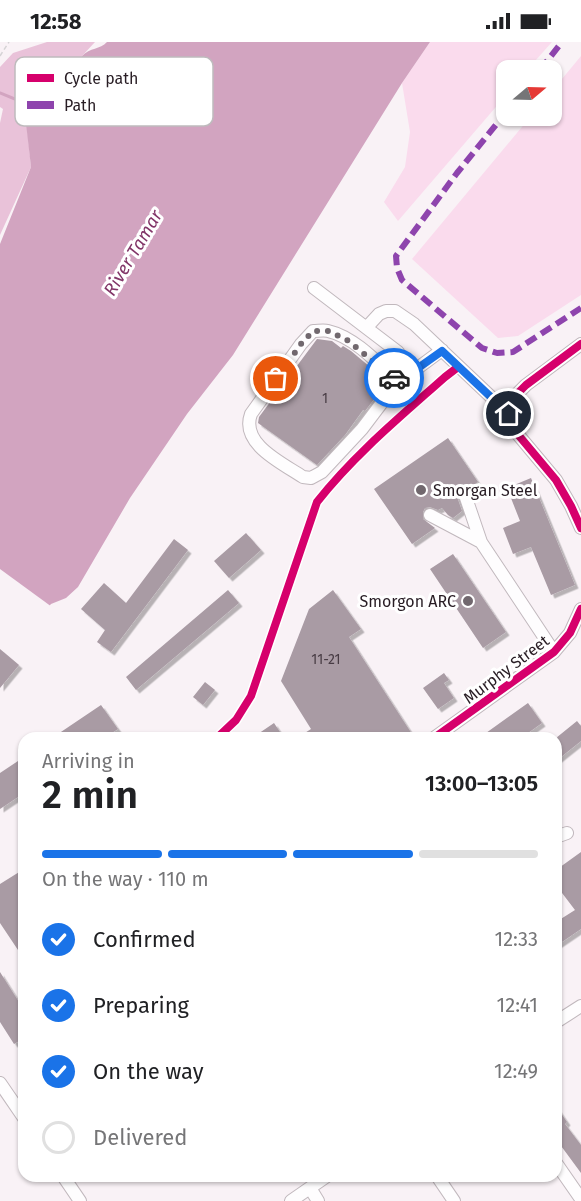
<!DOCTYPE html>
<meta charset="utf-8">
<style>
body{margin:0;font-family:"Fira Sans",sans-serif;background:#f2f2f2;color:#202124;height:100vh;display:flex;flex-direction:column;font-size:22px;white-space:nowrap}
*{box-sizing:border-box;margin:0}
p{font-size:20px;color:#757577}
.icon{flex:none;width:33px;height:33px;fill:none;stroke:currentColor;stroke-width:2;stroke-linecap:round;stroke-linejoin:round}
.map{position:relative;flex:1;overflow:hidden}
.side{position:absolute;left:18px;top:690px;width:544px;height:450px;display:flex;flex-direction:column;background:#fff;border-radius:18px;box-shadow:0 2px 4px #0004}
.side>*{flex:none}
.needle{width:39px;rotate:71deg}
.fabs{position:absolute;left:496px;top:18px;display:grid;gap:12px}
.fabs a{display:grid;place-items:center;width:66px;height:66px;border-radius:12px;background:#fff;box-shadow:0 2px 4px #0004;font-size:30px}
.pin{position:absolute;display:grid;place-items:center;width:51px;height:51px;color:#fff;margin:-26px;border:3px solid #fff;border-radius:50%;box-shadow:0 2px 6px #0007}
.courier{position:absolute;display:grid;place-items:center;width:60px;height:60px;margin:-30px;border:4px solid #1a73e8;border-radius:50%;background:#fff;color:#222;box-shadow:0 2px 8px #0007}
.overview em{font-style:normal;font-weight:600}
.overview div{display:flex;flex-direction:column-reverse}
.overview{display:flex;align-items:center;justify-content:space-between;height:102px;padding:0 24px}
h1{font-size:39px;font-weight:600;line-height:45px}
.bar{display:grid;grid-template-columns:repeat(4,1fr);gap:9px 6px;align-content:center;height:72px;padding:0 24px}
.bar i{height:8px;border-radius:4px;background:#e0e0e0}
.bar .current{background:#1a73e8}
.bar p{grid-column:span 4}
ol{padding:0 24px;list-style:none}
li{display:flex;align-items:center;gap:18px;height:66px}
li p{margin-inline-start:auto}
li .icon{padding:6px;border-radius:50%;background:#1a73e8;color:#fff;stroke-width:4}
li:last-child{color:#757577}
li i{width:33px;height:33px;border:3px solid #e0e0e0;border-radius:50%}
.status{display:flex;justify-content:space-between;align-items:center;height:42px;padding:0 30px;background:#fff;direction:ltr}
.status svg{height:16px;fill:currentColor}
.map>svg:first-child{display:block}
.green{fill:#fadbed}
.forest{fill:#e9c2d9}
.water{fill:#d2a4c0}
.pier{fill:#f9f2f6}
.lines{fill:none;stroke-linecap:round;stroke-linejoin:round}
.stream{stroke:#d2a4c0;stroke-width:3}
.building{fill:#a99ba4;filter:url(#shadow)}
.minor-casing{stroke:#c1b8bd;stroke-width:14}
.path{stroke:#d5d3d5;stroke-width:1.5;stroke-dasharray:4.5 3;stroke-linecap:butt}
.minor{stroke:#fefdfe;stroke-width:12}
.quiet{stroke:#8e44ad;stroke-width:6;stroke-dasharray:12 6;stroke-linecap:butt}
.cycleway-casing{stroke:#fff;stroke-width:11}
.cycleway{stroke:#d6006c;stroke-width:8}
.done{stroke:#71686e;stroke-width:6;stroke-dasharray:0 10.8}
.route{stroke:#1a73e8;stroke-width:8}
.poi-dot{fill:#71686e;stroke:#fff;stroke-width:2}
.labels{text-anchor:middle;stroke-width:6;stroke-linejoin:round;paint-order:stroke}
.number-label{font-size:14px;fill:#483c44}
.poi-label{font-size:16px;fill:#281d24;stroke:#fff;text-anchor:start}
.street-label{font-size:16px;fill:#281d24;stroke:#fff}
.water-label{font-size:18px;font-style:italic;fill:#823568;stroke:#fff}
.key{fill:#fff;stroke:#bebbbd;stroke-width:1.5}
.key-label{font-size:16px;fill:#281d24}
</style>
<div class="status"><b>12:58</b><svg viewBox="0 0 49 12"><path d="M0 12V9h3v3zM5 12V6h3v6zM10 12V3h3v9zM15 12V0h3v12zM26 1h20v11H26zM47 4h2v5h-2z"/></svg></div>
<div class="map">
<svg width="581" height="1159" viewBox="0 0 581 1159">
<defs>
<filter id="shadow"><feDropShadow dx="3.5" dy="3.5" stdDeviation="0" flood-color="#0004"/></filter>
</defs>
<rect width="100%" height="100%" fill="#f9f2f6"/>
<path class="green" d="M430,0H552L527,28H507V52L398,179L384,160L405,125L410,90L402,41Z
M581,14V253L518,294L498,296L412,217L531,74H552V49Z"/>
<path class="forest" d="M47,0H95L82,14L84,41C76,52 75,65 67,75L25,64L31,125L0,193V81L3,67L0,65V25L13,11Z"/>
<path class="water" d="M107,0H430L402,41L233,313L187,372L130,456L78,545L66,556L51,562L0,621V202L31,125L24,64L31,59L40,69L67,75L76,52L84,41L82,14C90,5 100,8 107,0Z"/>
<path class="pier" d="M0,527L52,565L0,624Z"/>
<g class="lines">
<path class="stream" d="M0,51L27,62"/>
</g>
<path class="building" d="M317,297L332,299L341,306L343,304L351,309L370,325L366,331L384,344L365,369L363,368L345,393L317,423L258,381L259,375Z
M448,396L478,440L470,445L465,442L457,445L456,452L462,469L453,476L448,473L442,466L438,468L430,465L425,466L423,470V477L435,486L412,502L374,447Z
M531,436L575,543L551,553L531,505L513,512L503,486L520,479L507,446Z
M246,491L261,508L229,536L214,519Z
M174,497L188,508L111,610L97,600L105,588L81,567L104,541L126,561Z
M453,512L506,590L483,606L430,527Z
M228,548L239,561L136,648L126,635Z
M333,548L361,587L349,595L412,692L405,696H297L311,687L281,639L309,567Z
M0,607L19,623L0,646Z
M444,631L449,638L444,641L454,656L438,667L423,646Z
M205,640L215,648L203,663L193,655Z
M528,661L542,681L521,696H479Z
M101,663L118,687L104,696H52Z
M577,679L581,684V699L556,719V696Z
M274,681L284,696H252Z
M24,715V751L0,767V731Z
M581,810V887L556,904V880L575,868L556,843V828Z
M24,827V917L0,881V842Z
M0,930L24,968V996L14,1002L0,980Z
M556,1064L567,1080L565,1082L581,1103V1131L556,1097Z"/>
<g class="lines">
<defs>
<path id="minor" d="M314,246L398,310
M367,285L379,272L386,269H395L414,282L509,372
M581,302L526,343L514,355L509,372L515,389L556,438L571,464L581,486
M396,338L390,350L362,387L322,430L311,436L303,435C282,421 240,402 251,372L301,302L313,289C318,289 324,288 328,289C354,295 377,320 396,338L411,331L442,308
M464,450L481,500L554,610
M430,473L481,500
M434,696L554,610L570,591L581,567
M556,795L567,791
M556,980L581,964
M0,1041L24,1076
M556,1121L581,1157
M63,1134L80,1159
M437,1134L454,1159
M310,1146L318,1159
M291,1159L327,1134"/>
</defs>
<use href="#minor" class="minor-casing"/>
<path class="path" d="M0,14L9,0"/>
<use href="#minor" class="minor"/>
<path class="quiet" d="M540,28L562,0
M507,69L457,131L396,214L397,226L402,238L482,306L497,311L513,310L581,266"/>
<defs>
<path id="cycleway" d="M581,302L526,343L514,355L509,372L515,389L556,438L571,464L581,486
M217,696L236,678L251,654L317,460C354,413 400,375 445,335L458,325
M434,696L554,610L570,591L581,567"/>
</defs>
<use href="#cycleway" class="cycleway-casing"/>
<use href="#cycleway" class="cycleway"/>
</g>
<g class="lines">
<path class="done" d="M276,337L301,302L313,289H328L347,298L394,336"/>
<path class="route" d="M394,336L396,338L411,331L442,309L509,372"/>
</g>
<g class="poi-dot">
<circle cx="421" cy="448" r="6"/>
<circle cx="468" cy="559" r="6"/>
</g>
<g class="labels">
<g class="number-label">
<text x="325" y="361">1</text>
<text x="326" y="622">11-21</text>
</g>
<g class="poi-label">
<text x="433" y="454">Smorgan Steel</text>
<text x="456" y="565" text-anchor="end">Smorgon ARC</text>
</g>
<g class="street-label">
<text transform="translate(506 627) rotate(-37)" y="6">Murphy Street</text>
</g>
<g class="water-label">
<text transform="translate(133 211) rotate(-59)" y="6">River Tamar</text>
</g>
</g>
<rect x="15" y="15" width="198" height="69" rx="9" class="key"/>
<rect x="27" y="32" width="27" height="8" fill="#d6006c"/>
<rect x="27" y="59" width="27" height="8" fill="#8e44ad"/>
<g class="key-label">
<text x="64" y="42">Cycle path</text>
<text x="64" y="69">Path</text>
</g>
</svg>
<div class="fabs">
<a><svg class="needle" viewBox="-14 -14 28 28"><path d="M0-13l5 13h-10z" fill="#e53935"/><path d="M0 13l5-13h-10z" fill="#757577"/></svg></a>
</div>
<div class="pin" style="left:276px;top:337px;background:#ea580c"><svg class="icon" aria-label="bag" viewBox="0 0 24 24"><path d="M5 8h14l-1 12H6zM9 8a3 3 0 0 1 6 0"/></svg></div>
<div class="pin" style="left:509px;top:372px;background:#1f2937"><svg class="icon" aria-label="home" viewBox="0 0 24 24"><path d="M3 11l9-7 9 7M6 9v11h12V9"/></svg></div>
<div class="courier" style="left:394px;top:336px"><svg class="icon" aria-label="car" viewBox="0 0 24 24"><path d="M5 17H2v-5l4-1 3-4h7l3 4 3 1v5h-3M9 17h6M6 11h13"/><circle cx="7" cy="17" r="2"/><circle cx="17" cy="17" r="2"/></svg></div>
<section class="side">
<div class="overview"><div><h1>2 min</h1><p>Arriving in</p></div><em>13:00–13:05</em></div>
<div class="bar"><i class="current"></i><i class="current"></i><i class="current"></i><i></i><p>On the way · 110 m</p></div>
<ol>
<li><svg class="icon" aria-label="check" viewBox="0 0 24 24"><path d="M5 12l5 5 9-10"/></svg>Confirmed<p>12:33</p></li>
<li><svg class="icon" aria-label="check" viewBox="0 0 24 24"><path d="M5 12l5 5 9-10"/></svg>Preparing<p>12:41</p></li>
<li><svg class="icon" aria-label="check" viewBox="0 0 24 24"><path d="M5 12l5 5 9-10"/></svg>On the way<p>12:49</p></li>
<li><i></i>Delivered</li>
</ol>
</section>
</div>
